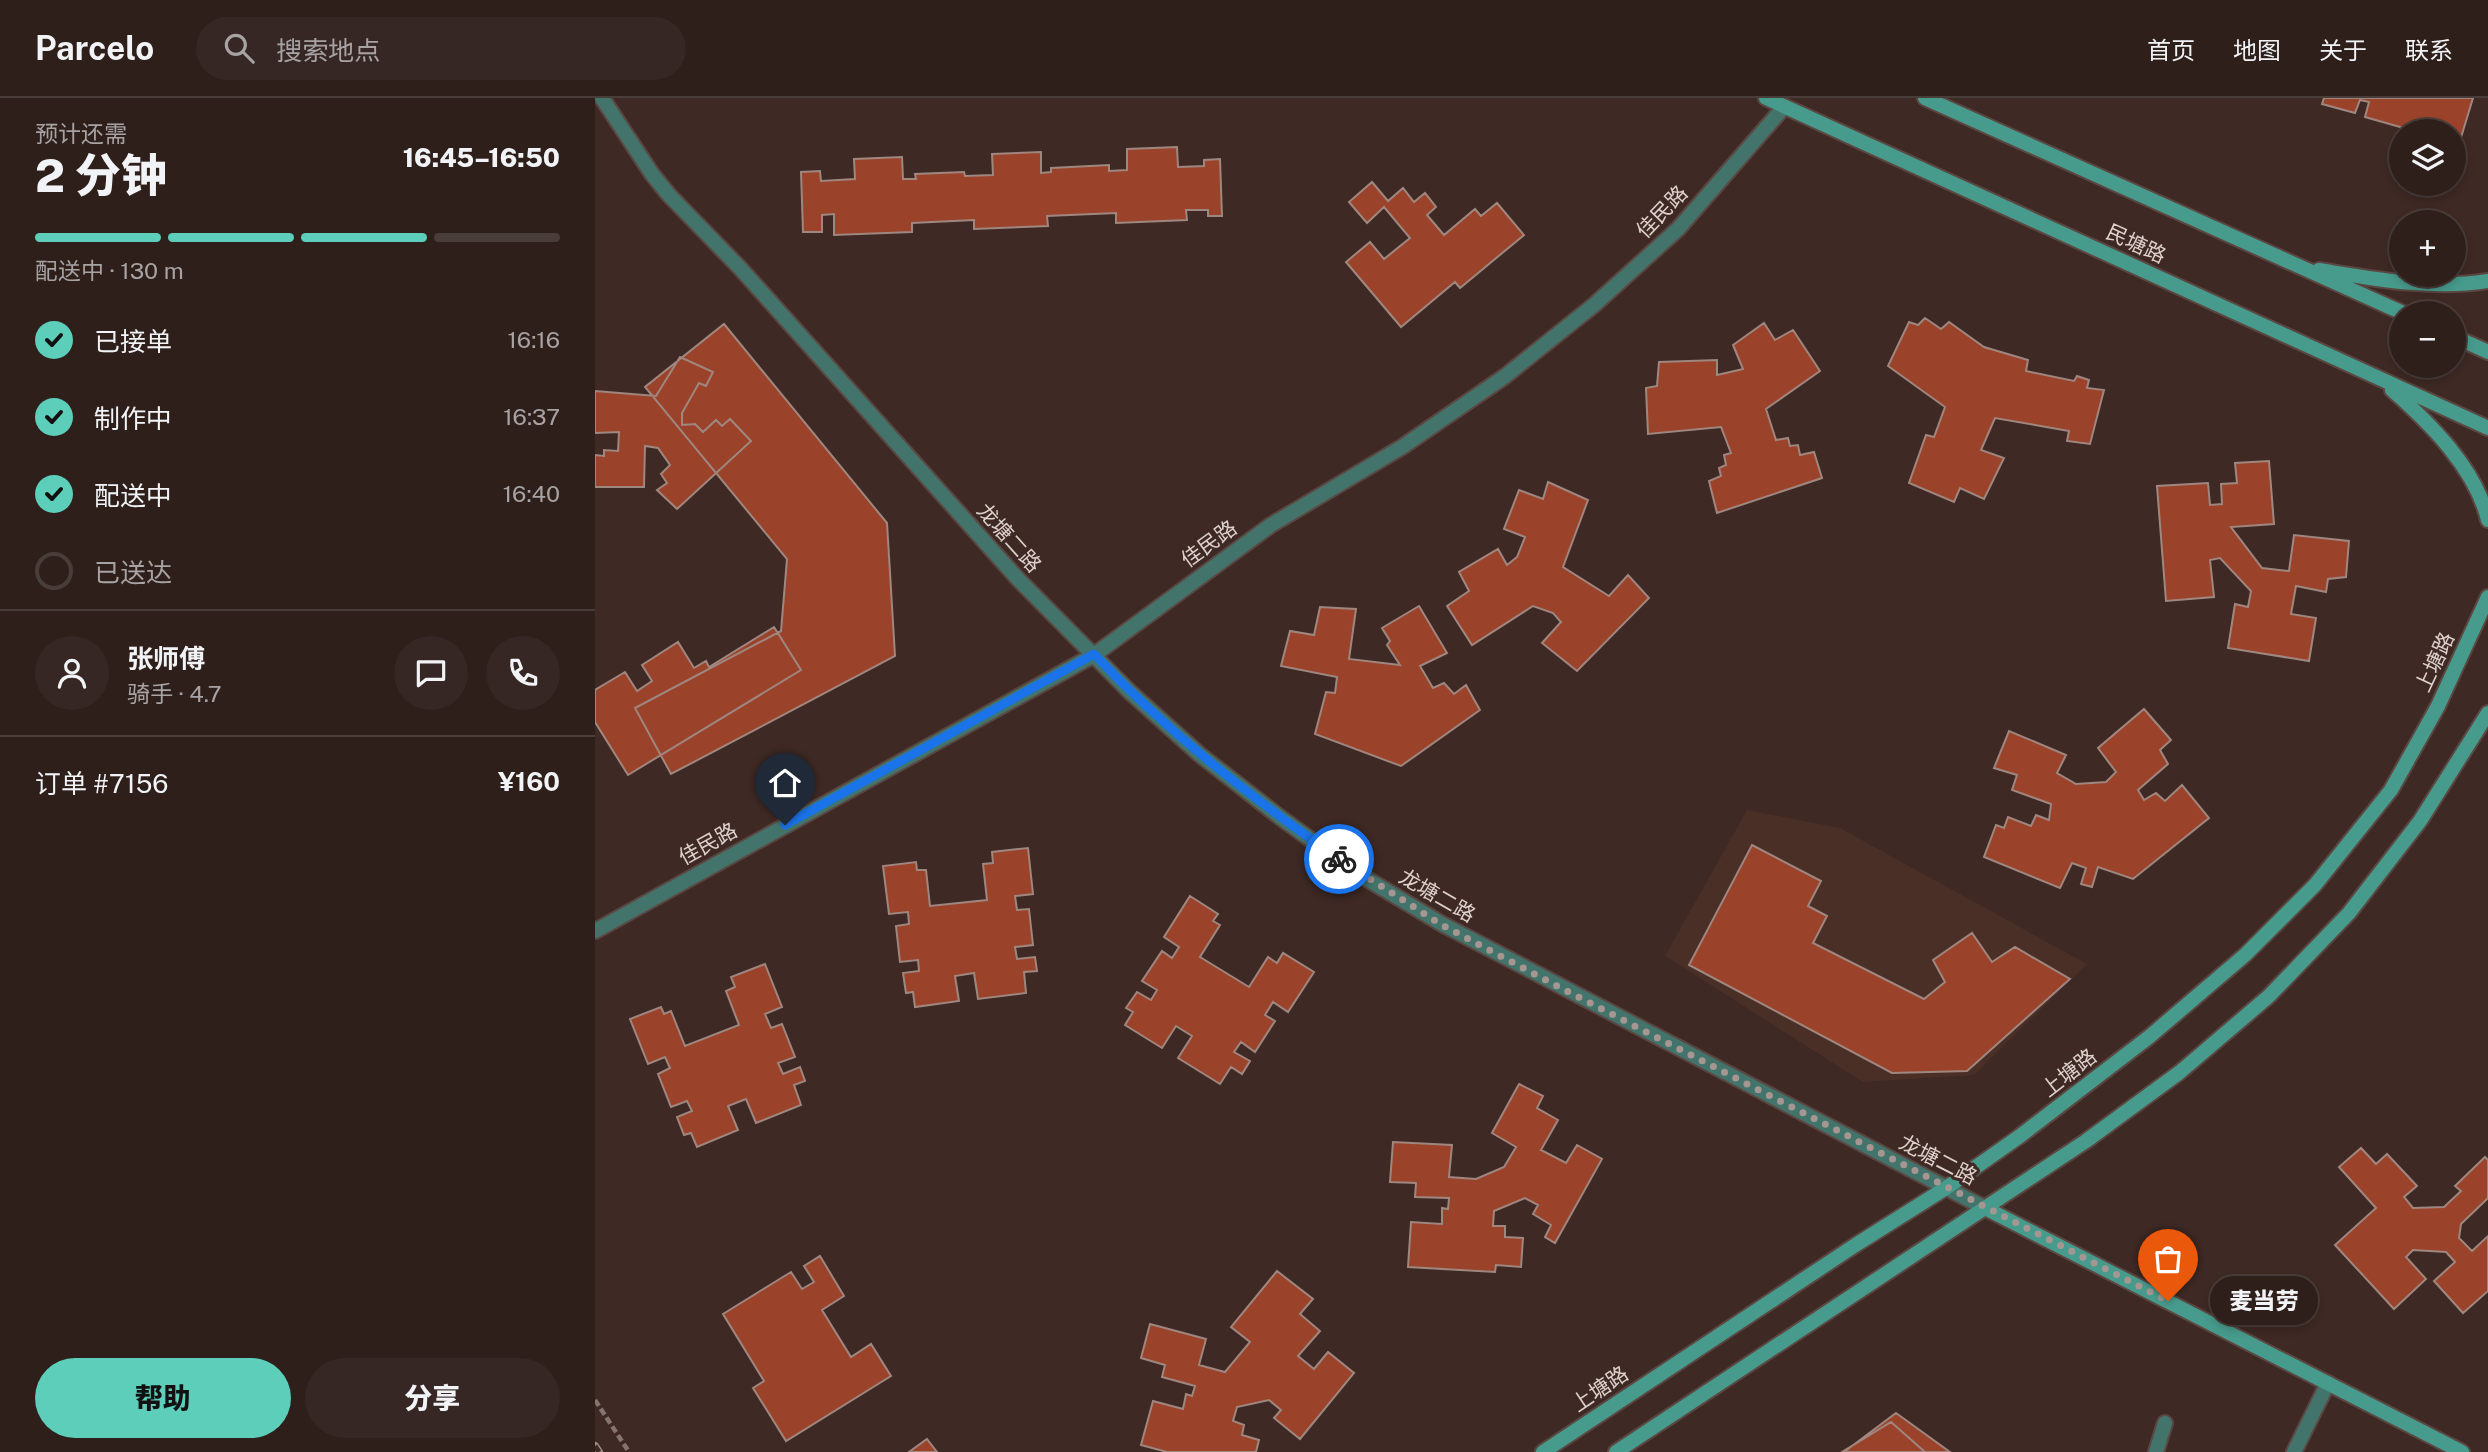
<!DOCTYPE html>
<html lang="zh">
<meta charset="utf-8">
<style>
body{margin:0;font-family:"Public Sans","Noto Sans SC",sans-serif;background:#362724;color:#f1f3f6;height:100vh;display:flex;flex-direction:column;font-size:26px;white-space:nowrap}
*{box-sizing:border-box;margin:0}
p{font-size:23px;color:#a7a2a3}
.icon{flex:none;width:38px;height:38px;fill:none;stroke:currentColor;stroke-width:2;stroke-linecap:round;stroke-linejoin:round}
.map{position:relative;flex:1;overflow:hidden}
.side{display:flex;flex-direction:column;background:#2e1f1b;width:595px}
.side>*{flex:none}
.controls{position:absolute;left:1794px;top:21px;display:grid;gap:14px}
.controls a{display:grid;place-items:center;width:77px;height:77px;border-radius:50%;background:#2e1f1b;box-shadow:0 4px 10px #0003,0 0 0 2px #493d3a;font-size:35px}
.pin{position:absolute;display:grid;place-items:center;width:60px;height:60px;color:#fff;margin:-72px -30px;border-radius:50% 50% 50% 0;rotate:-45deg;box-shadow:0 0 7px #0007}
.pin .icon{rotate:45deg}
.courier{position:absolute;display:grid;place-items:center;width:70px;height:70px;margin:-35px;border:5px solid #1a73e8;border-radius:50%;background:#fff;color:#222;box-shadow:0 2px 9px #0007}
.bubble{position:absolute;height:49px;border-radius:24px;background:#2e1f1b;box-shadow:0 4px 10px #0003,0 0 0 2px #493d3a;font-size:23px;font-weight:800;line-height:49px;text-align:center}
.summary em{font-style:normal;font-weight:800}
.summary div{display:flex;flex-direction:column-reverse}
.summary{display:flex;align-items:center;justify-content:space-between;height:119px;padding:0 35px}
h1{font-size:46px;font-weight:800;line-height:52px}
.bar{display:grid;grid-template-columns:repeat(4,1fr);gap:10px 7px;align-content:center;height:84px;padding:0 35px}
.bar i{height:9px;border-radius:5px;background:#493d3a}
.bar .active{background:#5cceba}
.bar p{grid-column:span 4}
.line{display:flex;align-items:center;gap:18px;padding:0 35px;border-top:2px solid #493d3a}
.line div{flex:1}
.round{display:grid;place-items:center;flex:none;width:74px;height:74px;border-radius:37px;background:#362724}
ol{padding:0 35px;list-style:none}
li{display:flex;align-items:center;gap:21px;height:77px}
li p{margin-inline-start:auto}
li .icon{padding:7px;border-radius:50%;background:#5cceba;color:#111;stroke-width:4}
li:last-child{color:#a7a2a3}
li i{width:38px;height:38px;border:4px solid #493d3a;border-radius:50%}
.primary-button{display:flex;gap:14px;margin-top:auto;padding:14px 35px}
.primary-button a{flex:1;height:80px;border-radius:42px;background:#5cceba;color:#111;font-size:28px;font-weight:800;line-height:80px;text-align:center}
.primary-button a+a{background:#362724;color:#f1f3f6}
header{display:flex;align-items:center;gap:42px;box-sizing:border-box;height:98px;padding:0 35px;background:#2e1f1b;border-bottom:2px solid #493d3a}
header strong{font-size:33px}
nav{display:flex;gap:38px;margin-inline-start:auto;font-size:24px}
.search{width:490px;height:63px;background:#362724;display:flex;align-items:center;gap:18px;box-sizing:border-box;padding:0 24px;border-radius:38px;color:#a7a2a3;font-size:26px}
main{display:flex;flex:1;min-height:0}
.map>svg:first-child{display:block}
.built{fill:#4a2f27}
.building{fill:#9b432a;stroke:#9f867f;stroke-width:2}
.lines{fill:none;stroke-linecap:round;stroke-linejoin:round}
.lane-casing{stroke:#5b4742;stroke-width:18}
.street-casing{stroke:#5b4742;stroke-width:18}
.secondary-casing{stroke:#5b4742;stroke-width:18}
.path{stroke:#85736f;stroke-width:4.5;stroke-dasharray:7 3.5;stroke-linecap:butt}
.lane{stroke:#43746b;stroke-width:14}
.street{stroke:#43746b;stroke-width:14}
.secondary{stroke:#479b8c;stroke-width:14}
.rail-casing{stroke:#9e8d89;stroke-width:8}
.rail{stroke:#3e2924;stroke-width:5;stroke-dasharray:16;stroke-linecap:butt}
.done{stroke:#a69691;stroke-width:7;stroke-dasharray:0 12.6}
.route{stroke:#1a73e8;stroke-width:9}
.labels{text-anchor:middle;stroke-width:6;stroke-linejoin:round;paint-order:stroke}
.street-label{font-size:21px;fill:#ded0cc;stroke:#3e2924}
</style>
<header>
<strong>Parcelo</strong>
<div class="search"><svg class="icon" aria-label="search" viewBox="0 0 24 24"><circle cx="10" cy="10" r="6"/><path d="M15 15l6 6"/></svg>搜索地点</div>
<nav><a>首页</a><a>地图</a><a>关于</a><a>联系</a></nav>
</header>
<main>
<section class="side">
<div class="summary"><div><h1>2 分钟</h1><p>预计还需</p></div><em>16:45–16:50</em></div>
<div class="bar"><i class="active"></i><i class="active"></i><i class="active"></i><i></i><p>配送中 · 130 m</p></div>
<ol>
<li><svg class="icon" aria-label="check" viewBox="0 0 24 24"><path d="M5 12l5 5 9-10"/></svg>已接单<p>16:16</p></li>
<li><svg class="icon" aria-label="check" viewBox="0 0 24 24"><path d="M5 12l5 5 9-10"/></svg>制作中<p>16:37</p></li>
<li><svg class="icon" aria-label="check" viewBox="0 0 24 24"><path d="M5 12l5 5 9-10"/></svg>配送中<p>16:40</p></li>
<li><i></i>已送达</li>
</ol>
<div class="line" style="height:126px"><a class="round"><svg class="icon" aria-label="person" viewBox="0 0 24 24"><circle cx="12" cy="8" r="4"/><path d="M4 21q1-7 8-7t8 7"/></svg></a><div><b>张师傅</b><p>骑手 · 4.7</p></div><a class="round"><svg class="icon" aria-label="chat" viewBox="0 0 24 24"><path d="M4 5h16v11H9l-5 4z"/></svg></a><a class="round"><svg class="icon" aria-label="phone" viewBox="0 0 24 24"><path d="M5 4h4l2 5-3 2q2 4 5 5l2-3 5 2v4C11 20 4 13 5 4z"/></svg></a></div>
<div class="line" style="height:91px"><div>订单 #7156</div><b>¥160</b></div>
<div class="primary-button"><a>帮助</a><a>分享</a></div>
</section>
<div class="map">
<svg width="1893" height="1354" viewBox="0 0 1893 1354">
<rect width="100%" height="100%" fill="#3e2924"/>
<path class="built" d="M1152,712L1245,730L1492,866L1379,977L1268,984L1070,858Z"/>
<path class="building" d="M1729,0H1878L1864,46L1858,45V33H1819L1770,19L1774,4L1765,2L1760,15L1727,6Z
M582,49L583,69L609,68V62L625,61L627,118H613V112H591L592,122L521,125V115L452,118L453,128L379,131V122L317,125V134L239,137V116L227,117V134H208L206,74L225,73L226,83L260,81L259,61L307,59L308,81H321L320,76L369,74L370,78L398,77L397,56L446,54V75L456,74V70L514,67V73L532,72V51Z
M777,84L793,103L808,90L819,104L830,95L841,109L832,117L849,137L880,111L886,118L902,105L929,137L865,190L860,184L806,229L751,164L775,144L789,161L815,140L789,109L772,125L754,104Z
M1330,220L1346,231L1354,224L1389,249L1433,262L1431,273L1479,283L1482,278L1494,282L1492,290L1509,292L1495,346L1472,343L1474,333L1400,320L1386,352L1409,360L1389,401L1365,390L1359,404L1314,385L1331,337L1339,339L1350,309L1293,268L1314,224L1323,227Z
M1169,225L1180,242L1198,232L1225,273L1171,311L1181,342L1193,340L1195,348L1203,347L1205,357L1219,354L1227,380L1122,415L1114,383L1126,378L1124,370L1131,367L1129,357L1136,355L1126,329L1053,336L1051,290L1062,288L1064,264L1122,262V277L1148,271L1138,247Z
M129,226L292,425L300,558L76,676L40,610L186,533L192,461L50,289Z
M85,259L118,274L111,288L104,285L87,315V327L100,326L108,334L121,322L127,328L135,321L156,343L82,411L62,392L72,385L66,376L75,367L63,350L50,348L49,389H0V357L9,358V352L23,353L24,334L0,335V293L61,298Z
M1674,363L1679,426L1636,429L1667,470L1694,473L1699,437L1754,443L1751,479L1733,481L1731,494L1701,488L1696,516L1721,520L1714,563L1633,550L1640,506L1653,509L1656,493L1625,460L1615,462L1619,499L1571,503L1562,388L1613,385L1615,407L1627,406L1626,386L1642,385L1640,365Z
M953,384L993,402L968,469L1014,498L1033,477L1054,500L982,573L947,545L966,524L958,515L938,508L877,547L852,508L874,493L864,474L903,451L912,467L922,459L930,439L909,431L924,392L948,401Z
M824,508L852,555L825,568L838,590L849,585L859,596L871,587L885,612L806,668L720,636L731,594L740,595L742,579L686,568L695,533L719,537L725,509L761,511L754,561L805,567L792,547L795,543L787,530Z
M179,529L206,572L33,677L0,624V592L30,574L42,593L57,583L47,567L83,544L99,570L111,563L114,569Z
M1549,611L1576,642L1565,652L1573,666L1543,692L1549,702L1561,695L1570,703L1587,687L1614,720L1538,781L1503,769L1497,789L1486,786L1491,770L1477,765L1465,790L1389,759L1401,727L1409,730L1413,719L1436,728L1441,717L1454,722L1456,706L1417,692L1422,677L1399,670L1414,633L1471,657L1462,675L1481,686L1511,684L1521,674L1503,650Z
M1157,747L1226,783L1213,808L1232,818L1218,845L1329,901L1350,884L1338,862L1377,835L1397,864L1420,849L1475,881L1372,973L1297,975L1094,867Z
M433,750L438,796L420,798L422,812L434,811L438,847L420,849L422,861L440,859L442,873L429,874L431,895L383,901L379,875L360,878L364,903L320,909L318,894L311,895L308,875L324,873L323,862L305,864L301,828L314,826L313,814L294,816L288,768L321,764L322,772H331L335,808L392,802L388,766L398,765L397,754Z
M595,798L623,816L618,823L625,827L605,859L654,889L673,859L682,865L688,855L719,874L693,914L678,904L670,917L680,923L660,954L646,944L639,954L655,963L647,976L636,969L625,986L583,960L597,938L581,928L567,950L530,927L538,914L531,910L542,894L556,902L562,892L547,883L567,853L577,860L584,849L569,839Z
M170,866L187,909L170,916L176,930L187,926L200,959L183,965L188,976L205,969L210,983L199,987L206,1007L161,1025L151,1001L133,1008L143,1032L102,1049L96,1035L89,1037L82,1019L97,1013L92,1003L76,1009L63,976L75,970L70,959L53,966L35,921L66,909L69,916L76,913L90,948L144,927L131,893L140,889L136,879Z
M924,986L948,998L942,1010L963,1022L946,1052L971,1065L982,1047L1007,1061L960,1145L950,1139L956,1127L938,1116L943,1107L930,1100L899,1113L898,1128H910V1139L928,1140L926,1169L901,1167L900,1174L813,1169L816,1124L847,1126V1110L853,1111L854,1100L820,1099L821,1085L795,1084L798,1044L857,1047L854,1079L881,1081L909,1069L921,1049L897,1035Z
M1766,1050L1781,1066L1792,1056L1822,1088L1809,1099L1818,1110L1849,1109L1866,1093L1860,1088L1890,1059L1893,1062V1100L1866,1126L1864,1140L1877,1153L1893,1138V1193L1868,1215L1839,1183L1860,1164L1851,1154L1818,1152L1811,1159L1831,1181L1799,1211L1740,1147L1781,1110L1744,1069Z
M225,1158L249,1198L227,1212L256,1259L276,1246L296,1278L191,1343L158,1290L169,1283L128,1216L196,1174L207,1191L219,1184L209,1168Z
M682,1173L718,1201L705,1216L725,1233L703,1258L719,1271L733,1254L759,1275L705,1341L679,1320L686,1312L674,1302L642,1309L638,1323L649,1327L647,1337L664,1342L661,1354H572L546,1347L558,1303L588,1311L591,1296L597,1298L600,1288L567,1279L570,1267L546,1260L555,1226L611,1241L604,1267L630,1274L655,1244L636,1229Z
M1301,1315L1355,1354H1249Z
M1296,1324L1330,1354H1247Z
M332,1341L342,1354H314Z"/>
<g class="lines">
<defs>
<path id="lane" d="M1699,1354L1733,1285"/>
<path id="street" d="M7,0L57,76L74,97L145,170L423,481L535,594L604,656L686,720L762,775L847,826L1390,1110
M0,833L499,557L676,427L807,349L909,279L999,207L1083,131L1189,9
M1561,1354L1570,1325"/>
<path id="secondary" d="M1171,0L1893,330
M1330,0L1808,215
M1724,172C1780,181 1837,192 1893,183
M1858,238L1893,254
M1797,292C1835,325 1881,371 1893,422
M1390,1110L1867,1354
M948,1354L1262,1146L1351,1090L1425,1038L1554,939L1650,857L1720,787L1796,692L1843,608L1893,499
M1021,1354L1491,1043L1585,974L1674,898L1754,815L1825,723L1893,615"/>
</defs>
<use href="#lane" class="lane-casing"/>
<use href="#street" class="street-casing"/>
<use href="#secondary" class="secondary-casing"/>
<path class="path" d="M0,1302L34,1354"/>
<use href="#lane" class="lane"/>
<use href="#street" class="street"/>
<use href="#secondary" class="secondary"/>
<defs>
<path id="rail" d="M0,1348L4,1354"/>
</defs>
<use href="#rail" class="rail-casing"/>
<use href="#rail" class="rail"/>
</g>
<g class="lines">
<path class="done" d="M744,761L847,827L966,890L1573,1203"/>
<path class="route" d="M190,727L499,556C572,634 657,700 744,761"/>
</g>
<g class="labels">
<g class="street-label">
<text transform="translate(1067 114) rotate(-46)" y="7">佳民路</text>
<text transform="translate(1541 146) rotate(25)" y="7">民塘路</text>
<text transform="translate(414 440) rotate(48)" y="7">龙塘二路</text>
<text transform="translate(614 446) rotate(-36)" y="7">佳民路</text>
<text transform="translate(1840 564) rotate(-65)" y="7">上塘路</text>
<text transform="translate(113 746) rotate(-29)" y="7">佳民路</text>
<text transform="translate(842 798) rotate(30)" y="7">龙塘二路</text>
<text transform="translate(1474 975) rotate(-38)" y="7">上塘路</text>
<text transform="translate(1343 1062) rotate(27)" y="7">龙塘二路</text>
<text transform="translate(1005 1291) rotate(-34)" y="7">上塘路</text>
</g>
</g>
</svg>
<div class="controls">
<a><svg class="icon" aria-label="layers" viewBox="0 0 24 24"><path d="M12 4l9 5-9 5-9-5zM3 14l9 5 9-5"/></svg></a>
<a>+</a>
<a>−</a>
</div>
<div class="pin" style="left:1573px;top:1203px;background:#ea580c"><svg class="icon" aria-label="bag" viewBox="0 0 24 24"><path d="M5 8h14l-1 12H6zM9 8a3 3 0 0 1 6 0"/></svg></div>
<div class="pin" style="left:190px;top:727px;background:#1f2937"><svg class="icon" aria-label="home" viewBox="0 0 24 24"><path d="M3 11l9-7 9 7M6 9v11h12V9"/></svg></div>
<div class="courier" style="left:744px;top:761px"><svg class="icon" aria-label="bike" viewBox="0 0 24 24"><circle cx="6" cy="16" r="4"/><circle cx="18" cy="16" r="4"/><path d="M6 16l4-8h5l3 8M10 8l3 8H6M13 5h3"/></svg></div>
<div class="bubble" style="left:1615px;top:1178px;width:108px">麦当劳</div>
</div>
</main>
